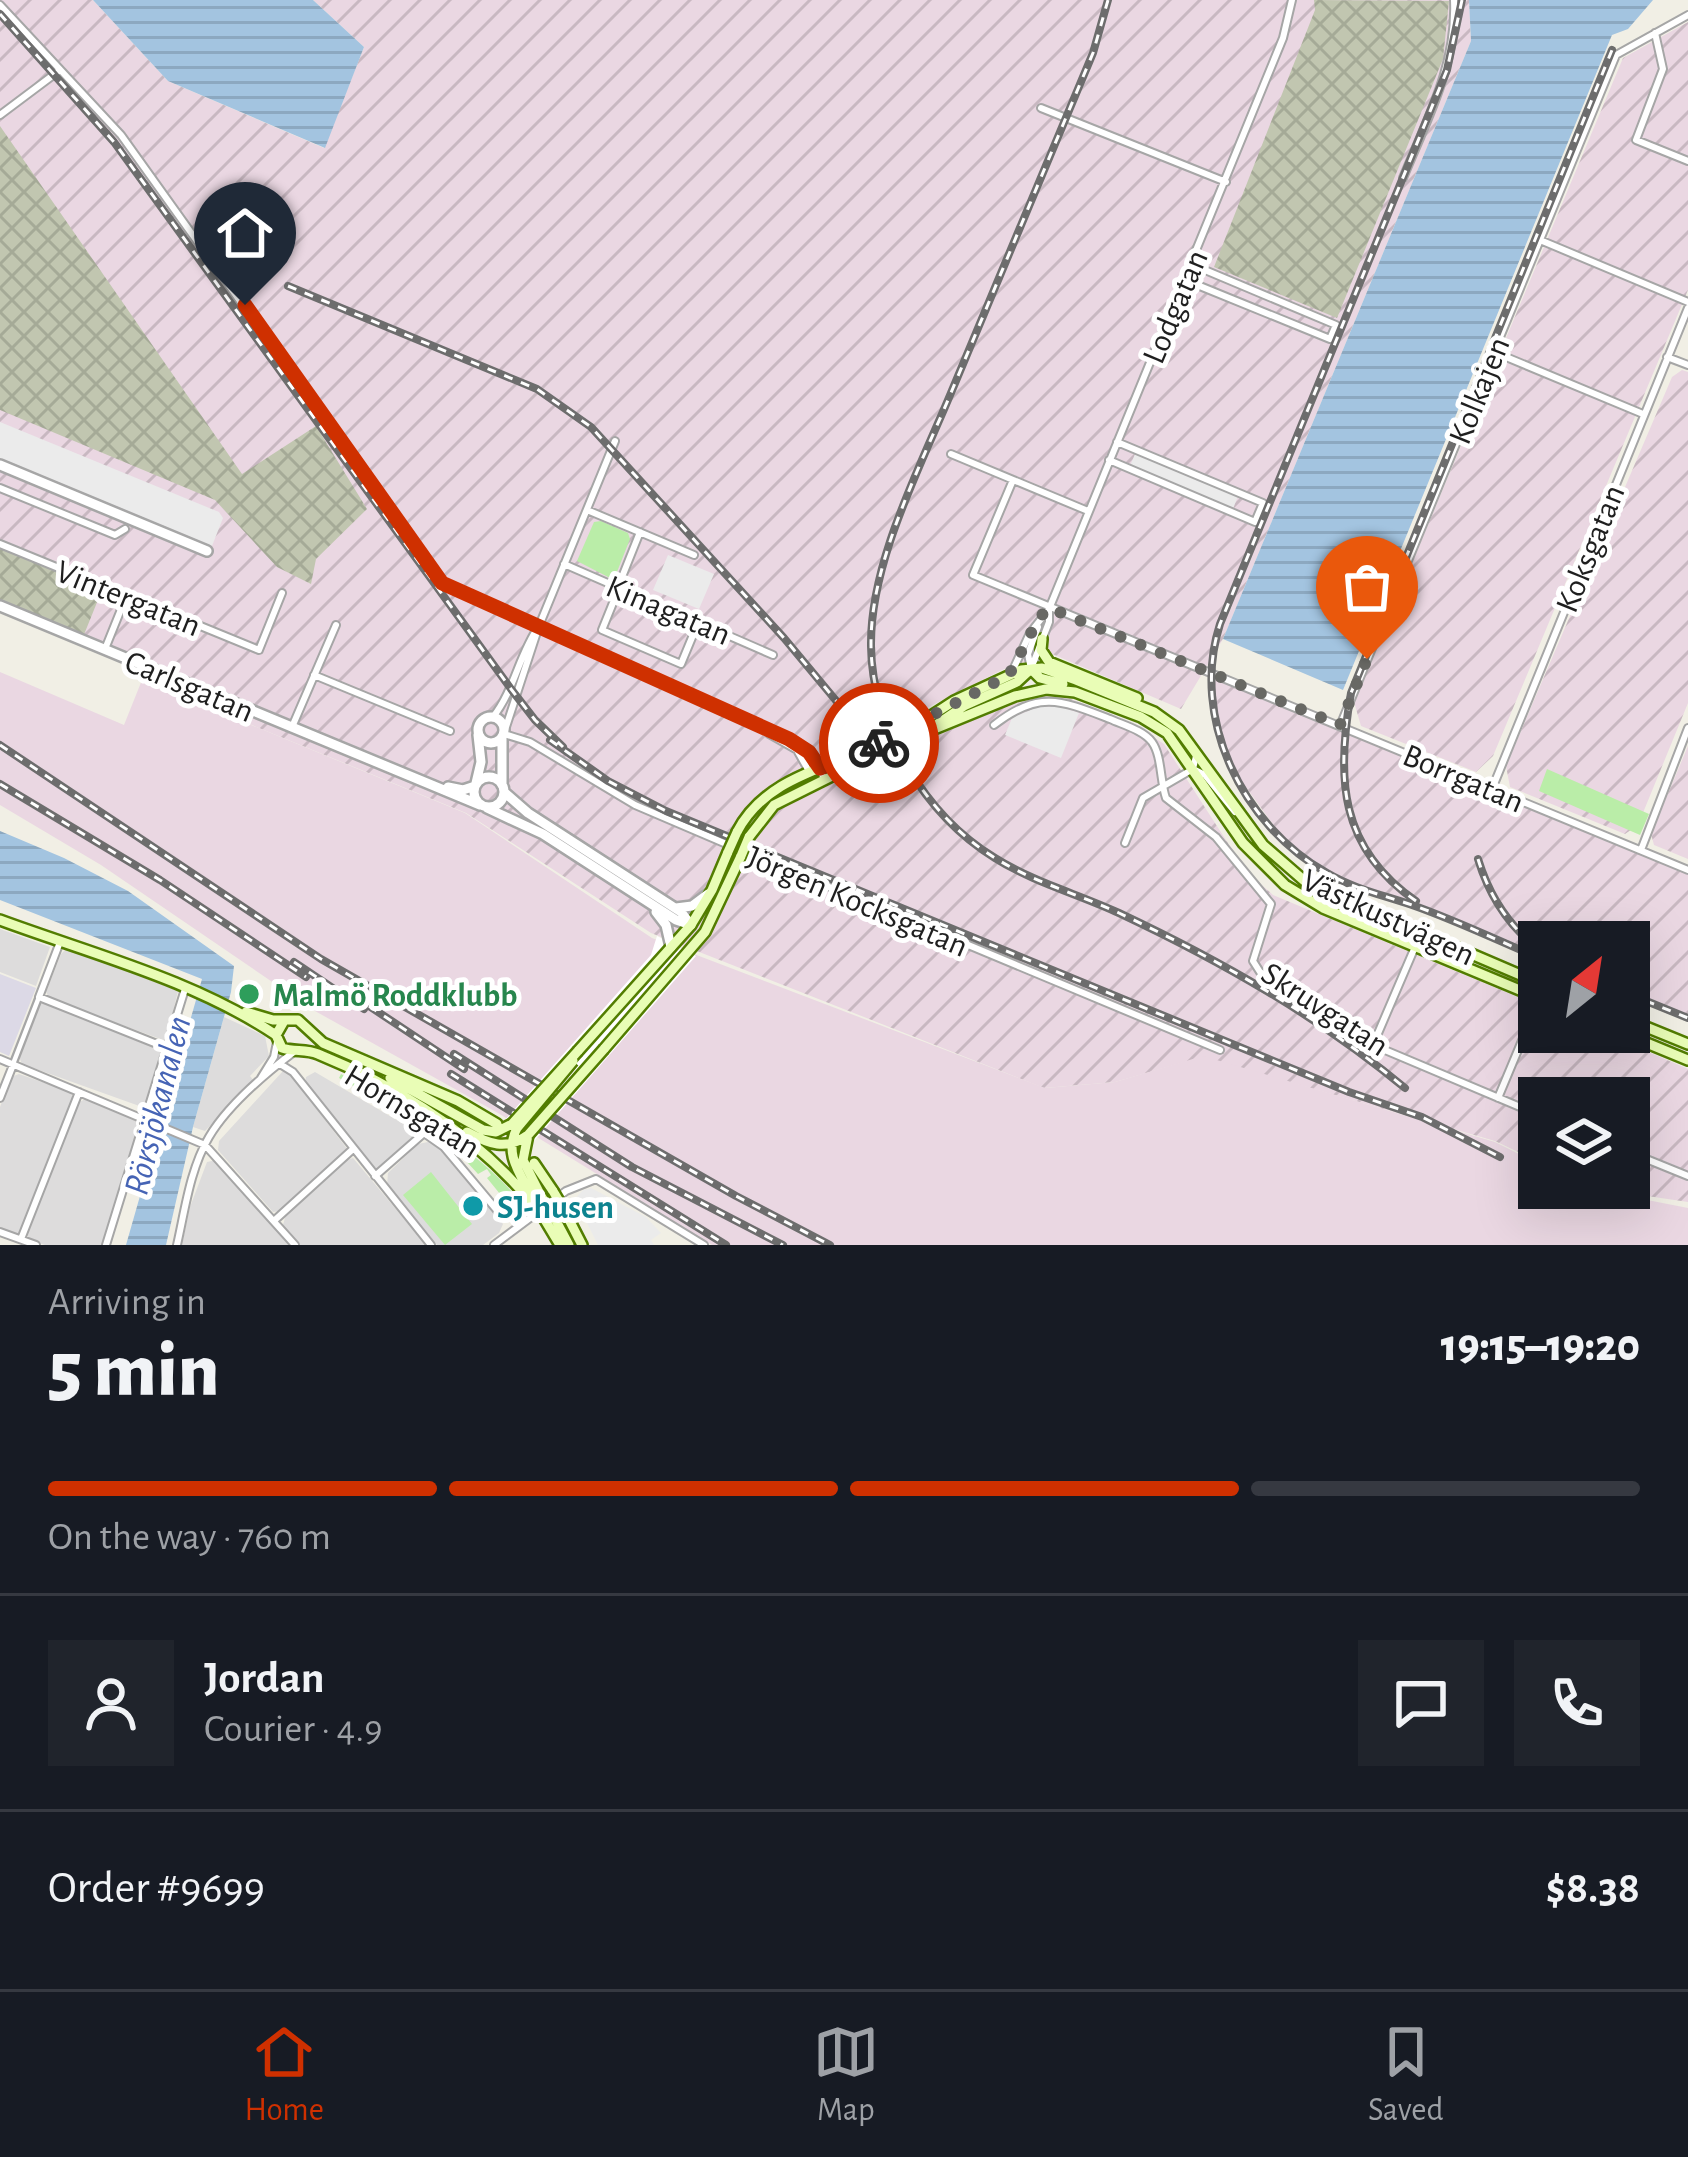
<!DOCTYPE html>
<meta charset="utf-8">
<style>
body{margin:0;font-family:"Alegreya Sans",sans-serif;background:#20242c;color:#f1f3f6;height:100vh;display:flex;flex-direction:column;font-size:45px;white-space:nowrap}
*{box-sizing:border-box;margin:0}
p{font-size:39px;color:#9ea1a6}
.icon{flex:none;width:66px;height:66px;fill:none;stroke:currentColor;stroke-width:2;stroke-linecap:round;stroke-linejoin:round}
.map{position:relative;height:1245px;overflow:hidden}
.side{display:flex;flex-direction:column;background:#171b24;flex:1}
.side>*{flex:none}
.needle{width:78px;rotate:30deg}
.fabs{position:absolute;left:1518px;top:921px;display:grid;gap:24px}
.fabs a{display:grid;place-items:center;width:132px;height:132px;border-radius:0px;background:#171b24;box-shadow:0 12px 48px #0002;font-size:60px}
.pin{position:absolute;display:grid;place-items:center;width:102px;height:102px;color:#fff;margin:-123px -51px;border-radius:50% 50% 50% 0;rotate:-45deg;box-shadow:0 0 12px #0007}
.pin .icon{rotate:45deg}
.courier{position:absolute;display:grid;place-items:center;width:120px;height:120px;margin:-60px;border:9px solid #cf3000;border-radius:50%;background:#fff;color:#222;box-shadow:0 3px 15px #0007}
.summary em{font-style:normal;font-weight:800}
.summary div{display:flex;flex-direction:column-reverse}
.summary{display:flex;align-items:center;justify-content:space-between;height:204px;padding:0 48px}
h1{font-size:78px;font-weight:800;line-height:90px}
.bar{display:grid;grid-template-columns:repeat(4,1fr);gap:18px 12px;align-content:center;height:144px;padding:0 48px}
.bar i{height:15px;border-radius:9px;background:#363941}
.bar .on{background:#cf3000}
.bar p{grid-column:span 4}
.line{display:flex;align-items:center;gap:30px;padding:0 48px;border-top:3px solid #363941}
.line div{flex:1}
.round{display:grid;place-items:center;flex:none;width:126px;height:126px;border-radius:0px;background:#20242c}
.menu{display:flex;justify-content:space-around;align-items:center;height:168px;border-top:3px solid #363941;background:#171b24;font-size:33px;color:#9ea1a6}
.menu a{display:grid;justify-items:center;gap:6px}
.menu .on{color:#cf3000}
.map>svg:first-child{display:block}
.residential{fill:#dddcdc}
.industrial{fill:url(#industrial-furrows)}
.railway{fill:#ead7e2}
.construction{fill:url(#construction-cross-hatch)}
.grass{fill:#baeda8}
.parking{fill:#ebebeb}
.plaza{fill:#dcd9e6}
.water{fill:url(#water-rules)}
.pier{fill:#fff}
.lines{fill:none;stroke-linecap:round;stroke-linejoin:round}
.pedestrian-casing{stroke:#a6a6a6;stroke-width:9}
.minor-casing{stroke:#a6a6a6;stroke-width:10}
.tertiary-casing{stroke:#a6a6a6;stroke-width:14}
.secondary-casing{stroke:#527d00;stroke-width:14}
.pedestrian{stroke:#fff;stroke-width:4.5}
.minor{stroke:#fff;stroke-width:6}
.tertiary{stroke:#fff;stroke-width:9}
.secondary{stroke:#e9fdb6;stroke-width:9}
.rail-casing{stroke:#6d6d6d;stroke-width:8}
.rail{stroke:#fff;stroke-width:3;stroke-dasharray:9;stroke-linecap:butt}
.secondary-bridge-casing{stroke:#527d00;stroke-width:14;stroke-linecap:butt}
.secondary-bridge{stroke:#e9fdb6;stroke-width:9}
.done{stroke:#686864;stroke-width:12;stroke-dasharray:0 21.6}
.route{stroke:#cf3000;stroke-width:15}
.leisure-dot{fill:#2e9e5b;stroke:#fff;stroke-width:4.5}
.culture-dot{fill:#0f9aa8;stroke:#fff;stroke-width:4.5}
.labels{text-anchor:middle;stroke-width:10;stroke-linejoin:round;paint-order:stroke}
.street-label{font-size:33px;fill:#1f1f1f;stroke:#fff}
.leisure-label{font-size:33px;font-weight:bold;fill:#27864d;stroke:#fff;text-anchor:start}
.culture-label{font-size:33px;font-weight:bold;fill:#0d838f;stroke:#fff;text-anchor:start}
.water-label{font-size:36px;font-style:italic;fill:#4664b5;stroke:#fff}
</style>
<div class="map">
<svg width="1688" height="1245" viewBox="0 0 1688 1245">
<defs>
<pattern id="industrial-furrows" width="10" height="10" patternUnits="userSpaceOnUse" patternTransform="scale(3)"><rect width="10" height="10" fill="#ead7e2"/><path d="M-1 1l2-2M0 10L10 0M9 11l2-2" fill="none" stroke="#c8b8c1"/></pattern>
<pattern id="construction-cross-hatch" width="8" height="8" patternUnits="userSpaceOnUse" patternTransform="scale(3)"><rect width="8" height="8" fill="#c1c6b0"/><path d="M0 0l8 8M0 8l8-8" fill="none" stroke="#a5aa97"/></pattern>
<pattern id="water-rules" width="6" height="5" patternUnits="userSpaceOnUse" patternTransform="scale(3)"><rect width="6" height="5" fill="#a3c4e0"/><path d="M0 2.5h6" fill="none" stroke="#8ca8c0"/></pattern>
</defs>
<rect width="100%" height="100%" fill="#f1efe5"/>
<path class="residential" d="M0,929L50,947L36,986L0,972Z
M67,948L178,991L166,1041L50,999L46,992L61,954Z
M46,1002L159,1049L163,1058L145,1108L22,1064L18,1054L39,1004Z
M224,1017L265,1036L269,1056L250,1076L254,1081L205,1131L193,1127Z
M283,1071L289,1073L348,1150L279,1211L273,1212L218,1150L219,1141Z
M315,1072L412,1129V1137L381,1169H374L305,1085L306,1077Z
M19,1074L71,1092L73,1100L22,1230L17,1235L0,1228V1107L11,1077Z
M85,1099L136,1121L138,1129L102,1245H45L30,1240L26,1233L78,1103Z
M433,1141L503,1224L499,1233L483,1245H437L387,1186L388,1173L418,1144Z
M353,1158L426,1245H298L283,1225L286,1214L343,1161Z
M217,1160L290,1245H182L190,1207L207,1162Z"/>
<path class="industrial" d="M0,0H93L168,81L324,148L364,47L313,0H1469L1471,41L1223,639L1181,709L1050,653L1002,670L889,727L821,768L859,773L1015,699L1050,690L1143,730L1164,744L1246,871L1273,895L1539,1006V1032H1602L1688,1069V1202L1593,1188H1629V1098H1539V1162L1495,1141L1202,1057L1115,1082L1044,1088L651,933L466,813L142,680L146,670L0,608Z
M1688,22V290L1493,756L1476,772L1361,726L1354,702L1623,58Z
M1682,370L1688,372V703L1638,825L1625,834L1510,787L1506,766L1672,377Z
M1210,673L1688,870V1018L1629,994V942H1539V958L1410,904L1355,888L1312,864L1285,841L1232,768L1215,730Z
M1688,746V859L1654,845L1651,834Z"/>
<path class="railway" d="M0,672L124,725L142,680L465,813L652,938L1045,1088L1115,1082L1203,1056L1495,1142L1539,1164V1188H1586L1688,1208V1245H712L498,1113L315,1011L101,865L0,805Z"/>
<path class="construction" d="M1314,0L1449,1L1443,59L1337,318L1214,267L1315,10Z
M0,126L242,474L316,426L367,509L316,559L311,584L277,567L215,500L0,410Z
M0,548L102,590L83,637L0,603Z"/>
<path class="grass" d="M601,521L628,533L630,539L615,577L610,578L577,561L594,522Z
M1547,769L1649,814L1640,835L1539,791Z
M341,1074C412,1114 473,1143 526,1208L517,1215L487,1178L491,1175L487,1169L478,1174L443,1136L339,1078Z
M431,1172L472,1224L445,1245L403,1195Z"/>
<path class="parking" d="M0,422L219,512L223,518L212,546L0,458Z
M1135,454L1238,496L1233,509L1130,466Z
M668,555L714,574L699,609L653,590Z
M1037,707H1061L1079,713L1061,758L1005,735L1012,718Z
M591,1188L646,1217L661,1233L651,1240L654,1245H598L575,1199L583,1190Z"/>
<path class="plaza" d="M0,974L36,988L9,1056L0,1052Z"/>
<path class="water" d="M93,0H313L364,47L325,148L168,81Z
M1469,0H1653L1628,29L1612,35L1343,690L1223,639L1471,41Z
M0,831L64,858L128,891L234,966L231,992L193,1127L166,1245H126L202,979L0,900Z"/>
<path class="pier" d="M657,936L696,956L535,1140L505,1120L651,955Z"/>
<g class="lines">
<defs>
<path id="pedestrian" d="M13,1064L39,997"/>
<path id="minor" d="M0,5L121,135L442,583L789,739L809,752L824,778
M1655,33L1663,69L1636,140L1688,161
M1041,108L1226,182
M0,115L60,70
M1403,178C1427,119 1457,65 1454,0
M1540,240L1688,302
M1185,280L1330,339L1336,325L1193,265
M1494,352L1643,414
M1667,357L1688,365
M951,454L1088,511
M1109,460L1255,522L1263,503L1117,442
M1013,480L973,575L1688,870
M0,488L115,535L125,529
M587,510L694,555
M0,544L259,650L282,593
M564,564L773,655
M618,587L640,532
M619,588L602,630L681,664L698,623
M105,649L126,597
M1031,669L1049,622V609L1283,38L1292,0
M1031,669L1028,654L1038,627
M1012,672L1030,633L1049,609
M314,675L450,731
M493,717C515,689 519,654 539,626L615,441
M994,725C1039,690 1061,700 1110,719C1123,725 1143,730 1152,742C1162,756 1160,781 1166,798L1216,837L1271,904L1253,961L1260,972L1373,1045L1539,1115
M1340,726L1616,55L1688,15
M292,727L336,625
M505,730L538,629
M504,734L530,742L635,805L731,846
M769,734L797,750L810,773
M1196,756L1193,769L1205,775L1235,812
M1492,789L1688,308
M1125,843L1143,798L1193,769
M1641,850L1688,728
M743,851L1220,1050
M60,942L39,997L167,1048
M1373,1045L1415,947
M0,1059L205,1145L295,1245
M280,1064L293,1072L431,1245
M261,1078L274,1057L277,1042
M0,1098L13,1065
M1498,1098L1539,1000
M1629,1152L1688,1176
M375,1176L424,1133L444,1147L501,1215
M276,1219L353,1149
M0,1232L36,1245
M21,1239L79,1092
M106,1245L185,989
M177,1245C185,1210 190,1169 209,1137C228,1105 266,1073 295,1051
M494,1245L566,1191L596,1179L704,1245"/>
<path id="tertiary" d="M0,465L207,551
M0,606L480,805
M478 730a13 13 0 1 1 26 0a13 13 0 1 1-26 0Z
M502,738V785
M474 792a15 15 0 1 1 30 0a15 15 0 1 1-30 0Z
M476,783L481,762L478,735
M448,787L463,790L475,786
M504,792L528,813L681,912L691,925
M487,808L543,834L676,920L691,925
M676,908L692,906L708,894
M656,912L666,925L671,947"/>
<path id="secondary" d="M1042,639L1041,650L1049,662L1137,698
M1031,669L1040,678L1063,684
M914,727L954,701L1021,670L1042,668L1076,680L1154,712L1179,730L1263,845L1308,884L1539,983
M933,727L964,706L1017,682L1031,669
M917,736L1015,696L1046,689L1075,692L1141,717L1167,733L1243,843L1285,885L1323,908L1539,998
M737,832C762,784 813,771 860,752
M749,837L774,805L864,760
M0,920C92,954 194,980 276,1035
M246,1012L273,1020H298L323,1043L458,1101L497,1124
M1629,1020L1688,1044
M284,1021L276,1035L282,1048C294,1052 306,1049 318,1054C399,1087 477,1136 533,1204
M1620,1032L1688,1060
M604,1049L705,932L741,856
M578,1051L691,925L712,890L728,852
M390,1078L483,1130L496,1132L512,1124
M517,1128C504,1153 519,1172 531,1195
M467,1132C489,1144 506,1151 528,1135
M528,1135L523,1160L541,1196
M534,1163L553,1191
M562,1206L582,1245
M542,1215L560,1245
M553,1215L569,1245"/>
</defs>
<use href="#pedestrian" class="pedestrian-casing"/>
<use href="#minor" class="minor-casing"/>
<use href="#tertiary" class="tertiary-casing"/>
<use href="#secondary" class="secondary-casing"/>
<use href="#pedestrian" class="pedestrian"/>
<use href="#minor" class="minor"/>
<use href="#tertiary" class="tertiary"/>
<use href="#secondary" class="secondary"/>
<defs>
<path id="rail" d="M1108,0L1093,53C1046,165 1000,276 953,388C921,466 870,561 871,646C872,728 926,816 995,858C1033,882 1078,894 1119,913C1221,961 1318,1016 1405,1088
M1462,0L1447,70L1220,624C1190,718 1242,825 1327,873C1354,889 1383,895 1412,905C1455,920 1497,940 1539,958
M0,14L114,142L511,689L535,720L563,747
M288,286L537,389L591,427L784,638L848,715L885,774
M550,740L608,781L666,811L1349,1092L1422,1117L1500,1157
M0,745L321,959L736,1196L830,1245
M0,784L160,880L306,977
M1478,859C1489,895 1508,926 1539,949
M1416,901C1339,848 1336,777 1351,693L1612,50
M294,962L364,1009
M1629,994L1688,1018
M354,996L464,1069
M454,1054L632,1167L783,1245
M451,1074L726,1245"/>
</defs>
<use href="#rail" class="rail-casing"/>
<use href="#rail" class="rail"/>
<defs>
<path id="secondary-bridge" d="M860,752L914,727
M864,760L917,736
M728,852L737,832
M741,856L749,837
M512,1124L578,1051
M517,1128L573,1061
M528,1135L604,1049
M553,1191L562,1206
M541,1196L553,1215
M535,1202L542,1215"/>
</defs>
<use href="#secondary-bridge" class="secondary-bridge-casing"/>
<use href="#secondary-bridge" class="secondary-bridge"/>
</g>
<g class="lines">
<path class="done" d="M879,743L1009,675L1039,618L1049,608L1340,725L1367,659"/>
<path class="route" d="M245,305L442,583L789,739L809,752L820,768L879,743"/>
</g>
<circle class="leisure-dot" cx="249" cy="994" r="12"/>
<circle class="culture-dot" cx="473" cy="1206" r="12"/>
<g class="labels">
<g class="street-label">
<text transform="translate(1174 306) rotate(-67)" y="12">Lodgatan</text>
<text transform="translate(1478 390) rotate(-68)" y="12">Kolkajen</text>
<text transform="translate(1589 548) rotate(-68)" y="12">Koksgatan</text>
<text transform="translate(129 597) rotate(22)" y="12">Vintergatan</text>
<text transform="translate(669 609) rotate(23)" y="12">Kinagatan</text>
<text transform="translate(190 685) rotate(23)" y="12">Carlsgatan</text>
<text transform="translate(1464 777) rotate(23)" y="12">Borrgatan</text>
<text transform="translate(858 900) rotate(23)" y="12">Jörgen Kocksgatan</text>
<text transform="translate(1389 916) rotate(25)" y="12">Västkustvägen</text>
<text transform="translate(1326 1008) rotate(33)" y="12">Skruvgatan</text>
<text transform="translate(413 1110) rotate(31)" y="12">Hornsgatan</text>
</g>
<g class="leisure-label">
<text x="273" y="1006">Malmö Roddklubb</text>
</g>
<g class="culture-label">
<text x="497" y="1218">SJ-husen</text>
</g>
<g class="water-label">
<text transform="translate(156 1105) rotate(-76)" y="13">Rörsjökanalen</text>
</g>
</g>
</svg>
<div class="fabs">
<a><svg class="needle" viewBox="-14 -14 28 28"><path d="M0-13l5 13h-10z" fill="#e53935"/><path d="M0 13l5-13h-10z" fill="#9ea1a6"/></svg></a>
<a><svg class="icon" aria-label="layers" viewBox="0 0 24 24"><path d="M12 4l9 5-9 5-9-5zM3 14l9 5 9-5"/></svg></a>
</div>
<div class="pin" style="left:1367px;top:659px;background:#ea580c"><svg class="icon" aria-label="bag" viewBox="0 0 24 24"><path d="M5 8h14l-1 12H6zM9 8a3 3 0 0 1 6 0"/></svg></div>
<div class="pin" style="left:245px;top:305px;background:#1f2937"><svg class="icon" aria-label="home" viewBox="0 0 24 24"><path d="M3 11l9-7 9 7M6 9v11h12V9"/></svg></div>
<div class="courier" style="left:879px;top:743px"><svg class="icon" aria-label="bike" viewBox="0 0 24 24"><circle cx="6" cy="16" r="4"/><circle cx="18" cy="16" r="4"/><path d="M6 16l4-8h5l3 8M10 8l3 8H6M13 5h3"/></svg></div>
</div>
<section class="side">
<div class="summary"><div><h1>5 min</h1><p>Arriving in</p></div><em>19:15–19:20</em></div>
<div class="bar"><i class="on"></i><i class="on"></i><i class="on"></i><i></i><p>On the way · 760 m</p></div>
<div class="line" style="height:216px"><a class="round"><svg class="icon" aria-label="person" viewBox="0 0 24 24"><circle cx="12" cy="8" r="4"/><path d="M4 21q1-7 8-7t8 7"/></svg></a><div><b>Jordan</b><p>Courier · 4.9</p></div><a class="round"><svg class="icon" aria-label="chat" viewBox="0 0 24 24"><path d="M4 5h16v11H9l-5 4z"/></svg></a><a class="round"><svg class="icon" aria-label="phone" viewBox="0 0 24 24"><path d="M5 4h4l2 5-3 2q2 4 5 5l2-3 5 2v4C11 20 4 13 5 4z"/></svg></a></div>
<div class="line" style="height:156px"><div>Order #9699</div><b>$8.38</b></div>
</section>
<nav class="menu">
<a class="on"><svg class="icon" aria-label="home" viewBox="0 0 24 24"><path d="M3 11l9-7 9 7M6 9v11h12V9"/></svg>Home</a>
<a><svg class="icon" aria-label="map" viewBox="0 0 24 24"><path d="M3 6l6-2 6 2 6-2v14l-6 2-6-2-6 2zM9 4v14M15 6v14"/></svg>Map</a>
<a><svg class="icon" aria-label="saved" viewBox="0 0 24 24"><path d="M7 4h10v16l-5-4-5 4z"/></svg>Saved</a>
</nav>
